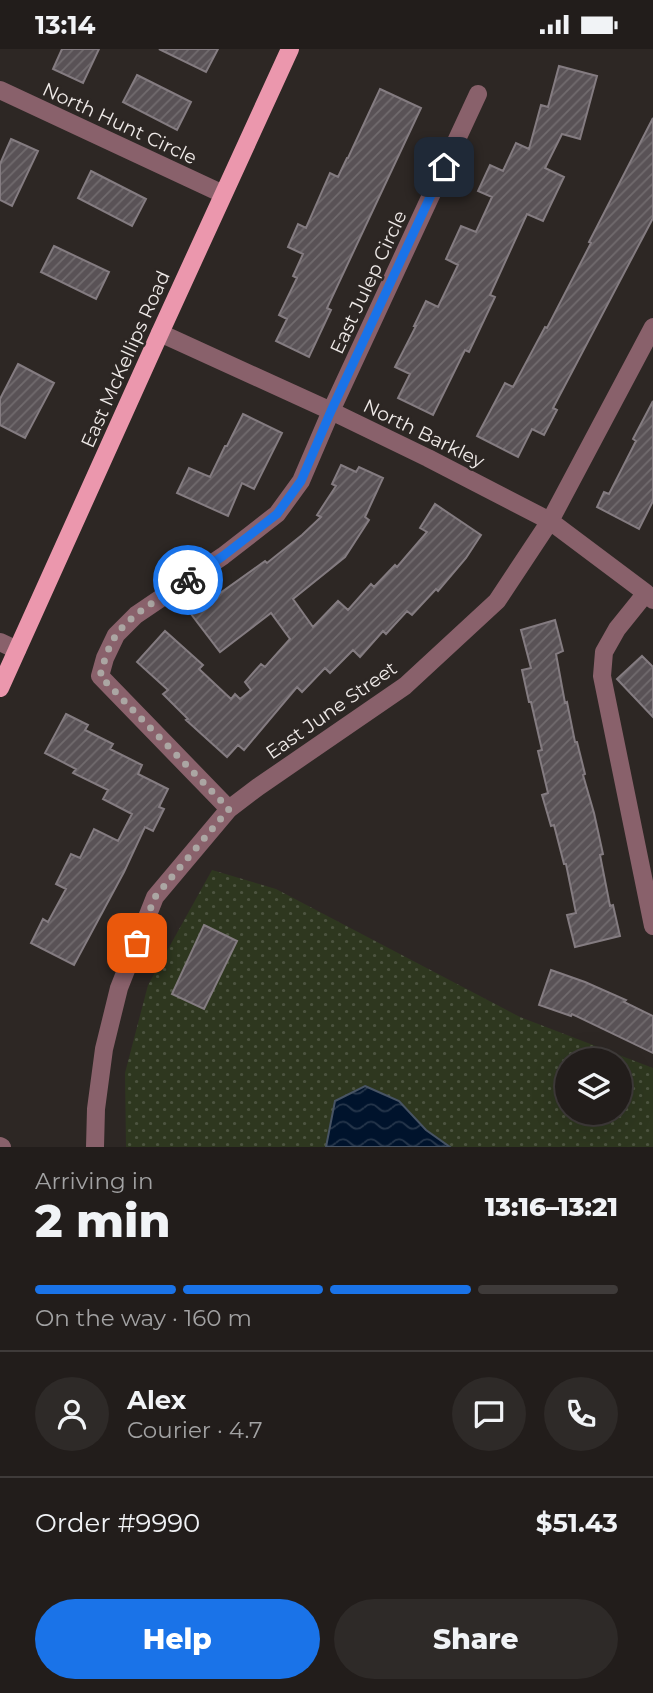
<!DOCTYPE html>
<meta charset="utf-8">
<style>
body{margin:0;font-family:Montserrat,sans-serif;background:#2e2a28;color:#f1f3f6;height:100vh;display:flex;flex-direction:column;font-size:26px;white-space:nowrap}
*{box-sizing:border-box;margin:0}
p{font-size:23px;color:#a2a2a3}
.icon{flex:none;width:38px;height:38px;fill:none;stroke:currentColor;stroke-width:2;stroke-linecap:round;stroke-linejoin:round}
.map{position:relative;height:1098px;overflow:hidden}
.drawer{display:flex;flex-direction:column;background:#221d1b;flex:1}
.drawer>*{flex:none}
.tools{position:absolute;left:555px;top:999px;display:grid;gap:14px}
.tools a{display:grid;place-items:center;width:77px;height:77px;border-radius:50%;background:#221d1b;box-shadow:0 7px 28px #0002,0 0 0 2px #3f3b3a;font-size:35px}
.pin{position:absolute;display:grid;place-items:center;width:60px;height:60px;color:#fff;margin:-30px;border-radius:14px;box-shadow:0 4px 10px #0006}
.courier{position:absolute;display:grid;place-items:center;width:70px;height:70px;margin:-35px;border:5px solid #1a73e8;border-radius:50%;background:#fff;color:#222;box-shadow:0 2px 9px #0007}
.overview em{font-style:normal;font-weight:800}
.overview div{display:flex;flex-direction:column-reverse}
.overview{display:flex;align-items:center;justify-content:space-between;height:119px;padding:0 35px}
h1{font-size:46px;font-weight:800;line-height:52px}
.bar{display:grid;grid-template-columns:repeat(4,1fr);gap:10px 7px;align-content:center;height:84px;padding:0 35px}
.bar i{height:9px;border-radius:5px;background:#3f3b3a}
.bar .active{background:#1a73e8}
.bar p{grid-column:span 4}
.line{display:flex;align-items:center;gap:18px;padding:0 35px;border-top:2px solid #3f3b3a}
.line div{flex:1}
.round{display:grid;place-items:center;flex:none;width:74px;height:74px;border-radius:37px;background:#2e2a28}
.button{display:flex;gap:14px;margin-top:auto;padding:14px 35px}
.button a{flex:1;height:80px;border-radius:42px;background:#1a73e8;color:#fff;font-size:28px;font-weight:800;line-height:80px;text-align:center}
.button a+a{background:#2e2a28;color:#f1f3f6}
.status{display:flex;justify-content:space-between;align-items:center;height:49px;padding:0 35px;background:#221d1b;direction:ltr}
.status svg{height:19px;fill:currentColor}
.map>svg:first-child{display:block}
.grass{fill:url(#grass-dots);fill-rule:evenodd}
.water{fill:url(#water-waves);stroke:#485464;stroke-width:2}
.building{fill:url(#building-hatch);stroke:#847c81;stroke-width:2}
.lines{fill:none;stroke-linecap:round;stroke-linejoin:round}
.minor{stroke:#89616b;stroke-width:18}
.major{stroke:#eb97ad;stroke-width:18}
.done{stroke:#aba6a3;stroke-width:7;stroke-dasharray:0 12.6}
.route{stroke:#1a73e8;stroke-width:9}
.labels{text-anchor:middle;stroke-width:5;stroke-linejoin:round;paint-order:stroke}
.street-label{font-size:19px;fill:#efeae8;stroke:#2d2724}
</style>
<div class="status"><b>13:14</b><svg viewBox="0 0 49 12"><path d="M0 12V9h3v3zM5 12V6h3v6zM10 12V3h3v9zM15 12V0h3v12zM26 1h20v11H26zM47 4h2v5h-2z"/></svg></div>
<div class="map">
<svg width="653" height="1098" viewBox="0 0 653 1098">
<defs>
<pattern id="grass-dots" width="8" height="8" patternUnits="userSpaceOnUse" patternTransform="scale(1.75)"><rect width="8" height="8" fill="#2e371f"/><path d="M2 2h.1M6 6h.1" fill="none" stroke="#4d5440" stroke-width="1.8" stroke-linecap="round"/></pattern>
<pattern id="water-waves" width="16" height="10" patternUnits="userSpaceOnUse" patternTransform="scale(1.75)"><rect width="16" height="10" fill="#00132c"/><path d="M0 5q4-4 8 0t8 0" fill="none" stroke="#26364b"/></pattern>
<pattern id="building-hatch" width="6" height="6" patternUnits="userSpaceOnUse" patternTransform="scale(1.75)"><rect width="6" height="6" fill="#595256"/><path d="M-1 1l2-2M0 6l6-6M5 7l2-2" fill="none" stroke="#716b6e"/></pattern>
</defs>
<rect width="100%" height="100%" fill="#2d2724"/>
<path class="grass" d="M212,821L276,840L520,968L653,1019V1098H126L125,1024L148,936ZM567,1012H620V1064H567Z"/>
<path class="water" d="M365,1037L399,1052L426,1081L450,1098H326L335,1052Z"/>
<path class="building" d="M62,0H99L83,34L53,20Z
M159,0H218L206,23Z
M559,17L597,27L580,90L562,85L545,119L564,128L543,172L527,165L490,246L495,248L469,303L465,301L433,366L398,349L410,325L395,318L416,277H414L426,252L438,258L458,216L446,210L461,177L476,183L492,148L478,142L490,116L503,122L516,94L529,100L541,56L548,58Z
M137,26L191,53L177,81L123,53Z
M380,40L421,59L327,259L331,261L309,308L276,292L287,270L279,266L297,229L293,227L303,205L288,198L298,175L306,179L330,124L338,128L347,109H348Z
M653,69V169L553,359L557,361L544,386L532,380L518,408L477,387L505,334L513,338L545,278L547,279L591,194L589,193Z
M11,90L38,102L12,157L0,151V115Z
M91,122L146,150L132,177L78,149Z
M54,197L109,223L96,250L41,223Z
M18,315L54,334L25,389L0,376V350Z
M653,352V452L639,480L597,458L604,443L609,445L636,392L633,390Z
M243,365L282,384L254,440L242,434L228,467L177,444L189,419L210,428L225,397H227Z
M341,416L356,423L359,418L383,429L365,468L369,471L345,508L293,550L313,578L338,552L348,561L371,535L374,538L395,516L397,518L427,483L420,479L435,455L481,486L466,509L438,542L436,540L412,566L407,562L386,585L383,582L360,608L353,601L330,624L325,619L302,643L297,638L244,701L238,696L227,708L186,671L188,670L163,645L168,641L137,613L165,582L203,616L199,620L231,650L235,645L240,650L251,641L245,633L261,615L265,618L290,590L271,564L220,603L191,565L265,512L267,514L302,486L321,468L317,466L336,437L332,435Z
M555,571L563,602L556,605L565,654L567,653L575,693H577L585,725L583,726L594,764L603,805L600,806L610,857L613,856L620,887L575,898L567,866L576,864L566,815H564L554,776L551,777L542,746L548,744L538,702L542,701L531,653H529L522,621L531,619L521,581Z
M642,607L653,618V668L617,630Z
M66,665L88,676L85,681L113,695L110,700L142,716L138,725L168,740L159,758L164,760L153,782L145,778L124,823L74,916L31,894L43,870L48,873L66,840L56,835L71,805L80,809L94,780L118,792L132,765L103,750L108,741L73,724L76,720L45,704Z
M204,876L237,892L204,960L172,945Z
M551,921L585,933L626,951L624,953L653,967V1004L572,965L571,967L539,956Z"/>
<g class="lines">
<path class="minor" d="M0,41L223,145
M160,284L331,362L428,409L550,472L646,544L653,551
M646,544L617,580L604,603L602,627L653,877
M0,593L17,601
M229,760L100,627L105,609L116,586L136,566L223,507L277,465L301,432L331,362L478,45
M0,1097L2,1098
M95,1098L96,1060L104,1000L119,939L155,848L229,760L258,738L405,637L497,552L550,472L653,278"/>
<path class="major" d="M0,639L160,284L290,0"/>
</g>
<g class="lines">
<path class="done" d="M137,894L155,848L229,760L100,627C104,613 108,597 117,585C134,562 165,547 188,531"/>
<path class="route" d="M188,531L223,507L277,465L301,432L331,362L444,118"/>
</g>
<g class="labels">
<g class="street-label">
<text transform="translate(120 74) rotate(25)" y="7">North Hunt Circle</text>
<text transform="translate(368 233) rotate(-65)" y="7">East Julep Circle</text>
<text transform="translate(125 310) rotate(-66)" y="7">East McKellips Road</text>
<text transform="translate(424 384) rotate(26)" y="7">North Barkley</text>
<text transform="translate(331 661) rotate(-35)" y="7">East June Street</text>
</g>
</g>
</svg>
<div class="tools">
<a><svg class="icon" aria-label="layers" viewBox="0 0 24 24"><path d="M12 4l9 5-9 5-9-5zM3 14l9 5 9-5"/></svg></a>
</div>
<div class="pin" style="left:137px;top:894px;background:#ea580c"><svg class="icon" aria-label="bag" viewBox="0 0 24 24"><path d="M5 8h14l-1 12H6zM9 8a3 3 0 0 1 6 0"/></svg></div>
<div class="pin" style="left:444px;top:118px;background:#1f2937"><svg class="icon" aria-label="home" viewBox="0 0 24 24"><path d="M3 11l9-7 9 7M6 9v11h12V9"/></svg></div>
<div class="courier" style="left:188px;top:531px"><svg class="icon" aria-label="bike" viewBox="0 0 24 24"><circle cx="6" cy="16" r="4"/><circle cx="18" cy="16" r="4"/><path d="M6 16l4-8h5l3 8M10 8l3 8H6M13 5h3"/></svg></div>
</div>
<section class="drawer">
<div class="overview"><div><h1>2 min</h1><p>Arriving in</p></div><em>13:16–13:21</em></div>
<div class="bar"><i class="active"></i><i class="active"></i><i class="active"></i><i></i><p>On the way · 160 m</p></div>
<div class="line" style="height:126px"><a class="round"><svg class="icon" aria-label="person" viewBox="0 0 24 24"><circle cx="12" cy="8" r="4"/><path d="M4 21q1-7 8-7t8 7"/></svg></a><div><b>Alex</b><p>Courier · 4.7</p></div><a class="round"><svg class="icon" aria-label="chat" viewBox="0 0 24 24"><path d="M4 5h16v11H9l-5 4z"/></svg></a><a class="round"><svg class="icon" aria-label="phone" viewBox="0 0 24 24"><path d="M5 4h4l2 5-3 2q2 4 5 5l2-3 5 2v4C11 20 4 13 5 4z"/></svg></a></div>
<div class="line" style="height:91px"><div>Order #9990</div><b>$51.43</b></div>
<div class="button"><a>Help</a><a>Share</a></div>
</section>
